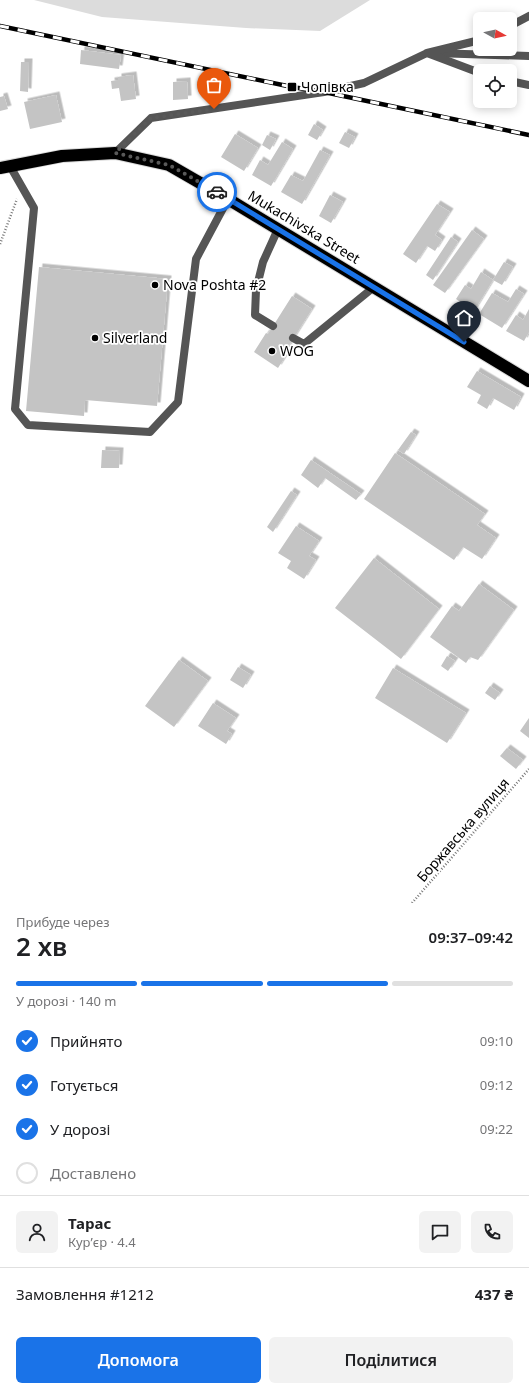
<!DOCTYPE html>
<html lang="uk">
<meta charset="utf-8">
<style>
body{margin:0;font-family:"Noto Sans",sans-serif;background:#f2f2f2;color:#202124;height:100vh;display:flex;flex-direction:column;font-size:15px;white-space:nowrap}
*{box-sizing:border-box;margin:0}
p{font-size:13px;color:#757577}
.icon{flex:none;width:22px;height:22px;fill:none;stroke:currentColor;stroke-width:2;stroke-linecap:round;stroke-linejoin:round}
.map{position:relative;height:903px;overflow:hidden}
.details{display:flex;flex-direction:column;background:#fff;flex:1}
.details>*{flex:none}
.needle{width:26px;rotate:98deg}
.fabs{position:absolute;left:473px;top:12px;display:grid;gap:8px}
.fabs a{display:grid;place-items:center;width:44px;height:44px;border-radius:6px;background:#fff;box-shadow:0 2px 10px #0003;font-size:20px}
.pin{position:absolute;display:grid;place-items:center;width:34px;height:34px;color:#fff;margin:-41px -17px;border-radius:50% 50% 50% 0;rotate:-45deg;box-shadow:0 0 4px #0007}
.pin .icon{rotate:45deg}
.courier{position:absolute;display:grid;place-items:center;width:40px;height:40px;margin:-20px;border:3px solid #1a73e8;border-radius:50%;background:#fff;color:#222;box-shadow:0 1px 5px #0007}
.summary em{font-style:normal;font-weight:600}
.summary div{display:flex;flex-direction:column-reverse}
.summary{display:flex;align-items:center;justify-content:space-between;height:68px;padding:0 16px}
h1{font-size:26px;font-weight:600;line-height:30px}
.bar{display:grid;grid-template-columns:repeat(4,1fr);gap:6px 4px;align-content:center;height:48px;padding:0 16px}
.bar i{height:5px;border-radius:3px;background:#e0e0e0}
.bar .selected{background:#1a73e8}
.bar p{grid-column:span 4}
.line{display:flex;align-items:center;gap:10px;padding:0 16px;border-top:1px solid #e0e0e0}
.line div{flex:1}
.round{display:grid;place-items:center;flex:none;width:42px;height:42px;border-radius:6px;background:#f2f2f2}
ol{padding:0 16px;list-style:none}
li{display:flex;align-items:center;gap:12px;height:44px}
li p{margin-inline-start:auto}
li .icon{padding:4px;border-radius:50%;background:#1a73e8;color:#fff;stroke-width:4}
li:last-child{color:#757577}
li i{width:22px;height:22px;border:2px solid #e0e0e0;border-radius:50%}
.button{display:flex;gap:8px;margin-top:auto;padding:8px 16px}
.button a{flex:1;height:46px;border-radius:6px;background:#1a73e8;color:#fff;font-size:16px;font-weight:600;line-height:46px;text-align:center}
.button a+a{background:#f2f2f2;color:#202124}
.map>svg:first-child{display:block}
.green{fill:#dcdcdc}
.building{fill:#c4c4c4;filter:url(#shadow)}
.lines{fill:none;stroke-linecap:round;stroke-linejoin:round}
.highway-casing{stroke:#dbdbdb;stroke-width:14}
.path{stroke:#777;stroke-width:2.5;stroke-dasharray:1 2;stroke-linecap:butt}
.lane{stroke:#555;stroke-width:8}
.street{stroke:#555;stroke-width:8}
.highway{stroke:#000;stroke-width:12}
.rail-casing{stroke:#000;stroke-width:4.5}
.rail{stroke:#fff;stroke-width:3;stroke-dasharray:9;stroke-linecap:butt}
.done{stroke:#595959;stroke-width:4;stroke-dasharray:0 7.2}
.route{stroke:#1a73e8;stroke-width:5}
.poi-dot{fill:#000;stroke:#fff;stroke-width:1.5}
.labels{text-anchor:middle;stroke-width:3.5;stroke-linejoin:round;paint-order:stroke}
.poi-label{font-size:14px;fill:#000;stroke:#fff;text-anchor:start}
.street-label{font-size:14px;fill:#000;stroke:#fff}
</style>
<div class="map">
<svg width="529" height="903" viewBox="0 0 529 903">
<defs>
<filter id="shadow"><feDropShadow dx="3.5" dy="-3.5" stdDeviation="0" flood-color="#0004"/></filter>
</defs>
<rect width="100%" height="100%" fill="#fff"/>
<path class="green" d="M34,0H370L320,31L246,28L102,17Z"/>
<path class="building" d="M81,50L121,55L119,69L80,64Z
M21,62H29L28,92L20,91Z
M133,75L136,99L121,101L119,88L112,89L111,81L118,80V77Z
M187,81L188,99L173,100V82Z
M56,95L62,122L30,129L24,102Z
M4,96L8,109L0,111V97Z
M314,124L323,130L317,140L308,135Z
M345,132L355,137L349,148L339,143Z
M235,134L258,148L244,171L221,157Z
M267,135L276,139L270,150L262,145Z
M282,142L293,149L271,186L252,175L260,160L268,165Z
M320,150L330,155L302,204L281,192L291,175L303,181Z
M330,195L343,202L331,223L319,216Z
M437,204L450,212L435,235L442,240L435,251L427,246L416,263L403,254Z
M472,230L484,239L445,293L433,285Z
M451,237L458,242L433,280L426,275Z
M504,262L513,267L502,285L493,280Z
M39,267L168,279L157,406L85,400L84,416L26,411Z
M481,272L493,280L474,311L456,299L465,285L471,289Z
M516,289L524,294L502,328L479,314L492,293L508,302Z
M292,296L312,309L288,347L290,349L278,368L254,352L266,333L268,334Z
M529,309V332L524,341L506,331L516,315L523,320Z
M477,371L521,397L514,410L493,398L487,409L477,403L481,395L467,387Z
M411,432L416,435L404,454L398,450Z
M102,450L120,451L119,468H101Z
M395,453L485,514L477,525L496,538L482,559L463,547L454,560L364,499Z
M311,460L361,494L356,500L325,478L318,488L301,475Z
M291,491L297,495L273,532L267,527Z
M296,526L319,541L309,556L316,560L304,579L287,568L291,561L278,553Z
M374,558L439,609L401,659L335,608Z
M479,584L514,610L478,660L470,657L466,663L430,637L452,606L459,611Z
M447,656L455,661L448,671L441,666Z
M179,660L208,681L174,727L145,706Z
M238,667L251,675L243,688L230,680Z
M393,668L466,713L447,743L375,698Z
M490,686L500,693L495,700L485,693Z
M213,703L236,718L227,731L232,734L226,744L198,726Z
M529,718V738L520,731Z
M507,748L523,760L516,769L500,756Z"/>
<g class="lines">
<defs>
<path id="highway" d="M0,168L62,156L115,153L169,165L228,199L529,381"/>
</defs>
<use href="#highway" class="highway-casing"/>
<path class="path" d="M0,244L17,199
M412,903L529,769"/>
<path class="lane" d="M434,53L529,56
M10,166L34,208L15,409L28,425L150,432L178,402L196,259L228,199
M273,326L255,315L256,290L263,262L278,229
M293,338L304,344L374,287"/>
<path class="street" d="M510,26L529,16
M427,53L480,40
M510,81L529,85
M115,153L151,118L324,92L364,83L427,53L480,73"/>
<use href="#highway" class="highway"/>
<defs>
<path id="rail" d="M0,26L292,87L324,92L529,135"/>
</defs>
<use href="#rail" class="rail-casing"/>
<use href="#rail" class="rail"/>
</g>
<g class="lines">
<path class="done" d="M214,109L151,118L115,153L169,165L217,192"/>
<path class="route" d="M217,192L464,342"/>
</g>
<g class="poi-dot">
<rect x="287" y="82" width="10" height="10" rx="2"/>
<circle cx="155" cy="285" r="4"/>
<circle cx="95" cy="338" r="4"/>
<circle cx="272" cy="351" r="4"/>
</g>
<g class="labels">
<g class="poi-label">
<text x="301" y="92">Чопівка</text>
<text x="163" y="290">Nova Poshta #2</text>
<text x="103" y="343">Silverland</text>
<text x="280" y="356">WOG</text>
</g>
<g class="street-label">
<text transform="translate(304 227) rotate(31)" y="5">Mukachivska Street</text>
<text transform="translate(463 830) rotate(-49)" y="5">Боржавська вулиця</text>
</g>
</g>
</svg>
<div class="fabs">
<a><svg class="needle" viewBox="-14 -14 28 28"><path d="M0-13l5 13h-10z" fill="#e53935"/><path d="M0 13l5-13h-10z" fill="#757577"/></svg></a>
<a><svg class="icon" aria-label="locate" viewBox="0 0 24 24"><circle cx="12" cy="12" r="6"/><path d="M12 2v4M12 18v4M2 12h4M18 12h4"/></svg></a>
</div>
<div class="pin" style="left:214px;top:109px;background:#ea580c"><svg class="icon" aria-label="bag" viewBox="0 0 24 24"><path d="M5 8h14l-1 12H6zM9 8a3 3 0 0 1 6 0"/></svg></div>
<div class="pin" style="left:464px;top:342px;background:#1f2937"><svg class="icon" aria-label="home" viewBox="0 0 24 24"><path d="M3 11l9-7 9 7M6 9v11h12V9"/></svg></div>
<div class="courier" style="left:217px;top:192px"><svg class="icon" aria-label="car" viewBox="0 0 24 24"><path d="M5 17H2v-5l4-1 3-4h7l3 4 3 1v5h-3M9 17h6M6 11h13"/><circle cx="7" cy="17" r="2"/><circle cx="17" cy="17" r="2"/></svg></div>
</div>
<section class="details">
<div class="summary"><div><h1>2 хв</h1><p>Прибуде через</p></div><em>09:37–09:42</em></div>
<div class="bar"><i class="selected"></i><i class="selected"></i><i class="selected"></i><i></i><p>У дорозі · 140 m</p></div>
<ol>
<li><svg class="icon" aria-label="check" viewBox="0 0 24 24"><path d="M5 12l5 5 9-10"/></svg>Прийнято<p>09:10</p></li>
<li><svg class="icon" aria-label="check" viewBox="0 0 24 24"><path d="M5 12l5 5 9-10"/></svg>Готується<p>09:12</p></li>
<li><svg class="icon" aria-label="check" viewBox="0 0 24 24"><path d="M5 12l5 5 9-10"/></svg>У дорозі<p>09:22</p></li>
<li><i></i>Доставлено</li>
</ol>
<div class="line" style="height:72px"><a class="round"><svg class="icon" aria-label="person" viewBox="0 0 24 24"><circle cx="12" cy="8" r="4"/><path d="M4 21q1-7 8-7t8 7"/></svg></a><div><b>Тарас</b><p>Кур’єр · 4.4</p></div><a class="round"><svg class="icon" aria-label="chat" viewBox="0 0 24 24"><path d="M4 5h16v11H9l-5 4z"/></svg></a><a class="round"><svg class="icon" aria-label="phone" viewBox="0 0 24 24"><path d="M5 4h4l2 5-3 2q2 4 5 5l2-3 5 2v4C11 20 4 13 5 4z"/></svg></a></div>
<div class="line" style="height:52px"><div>Замовлення #1212</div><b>437 ₴</b></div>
<div class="button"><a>Допомога</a><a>Поділитися</a></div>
</section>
